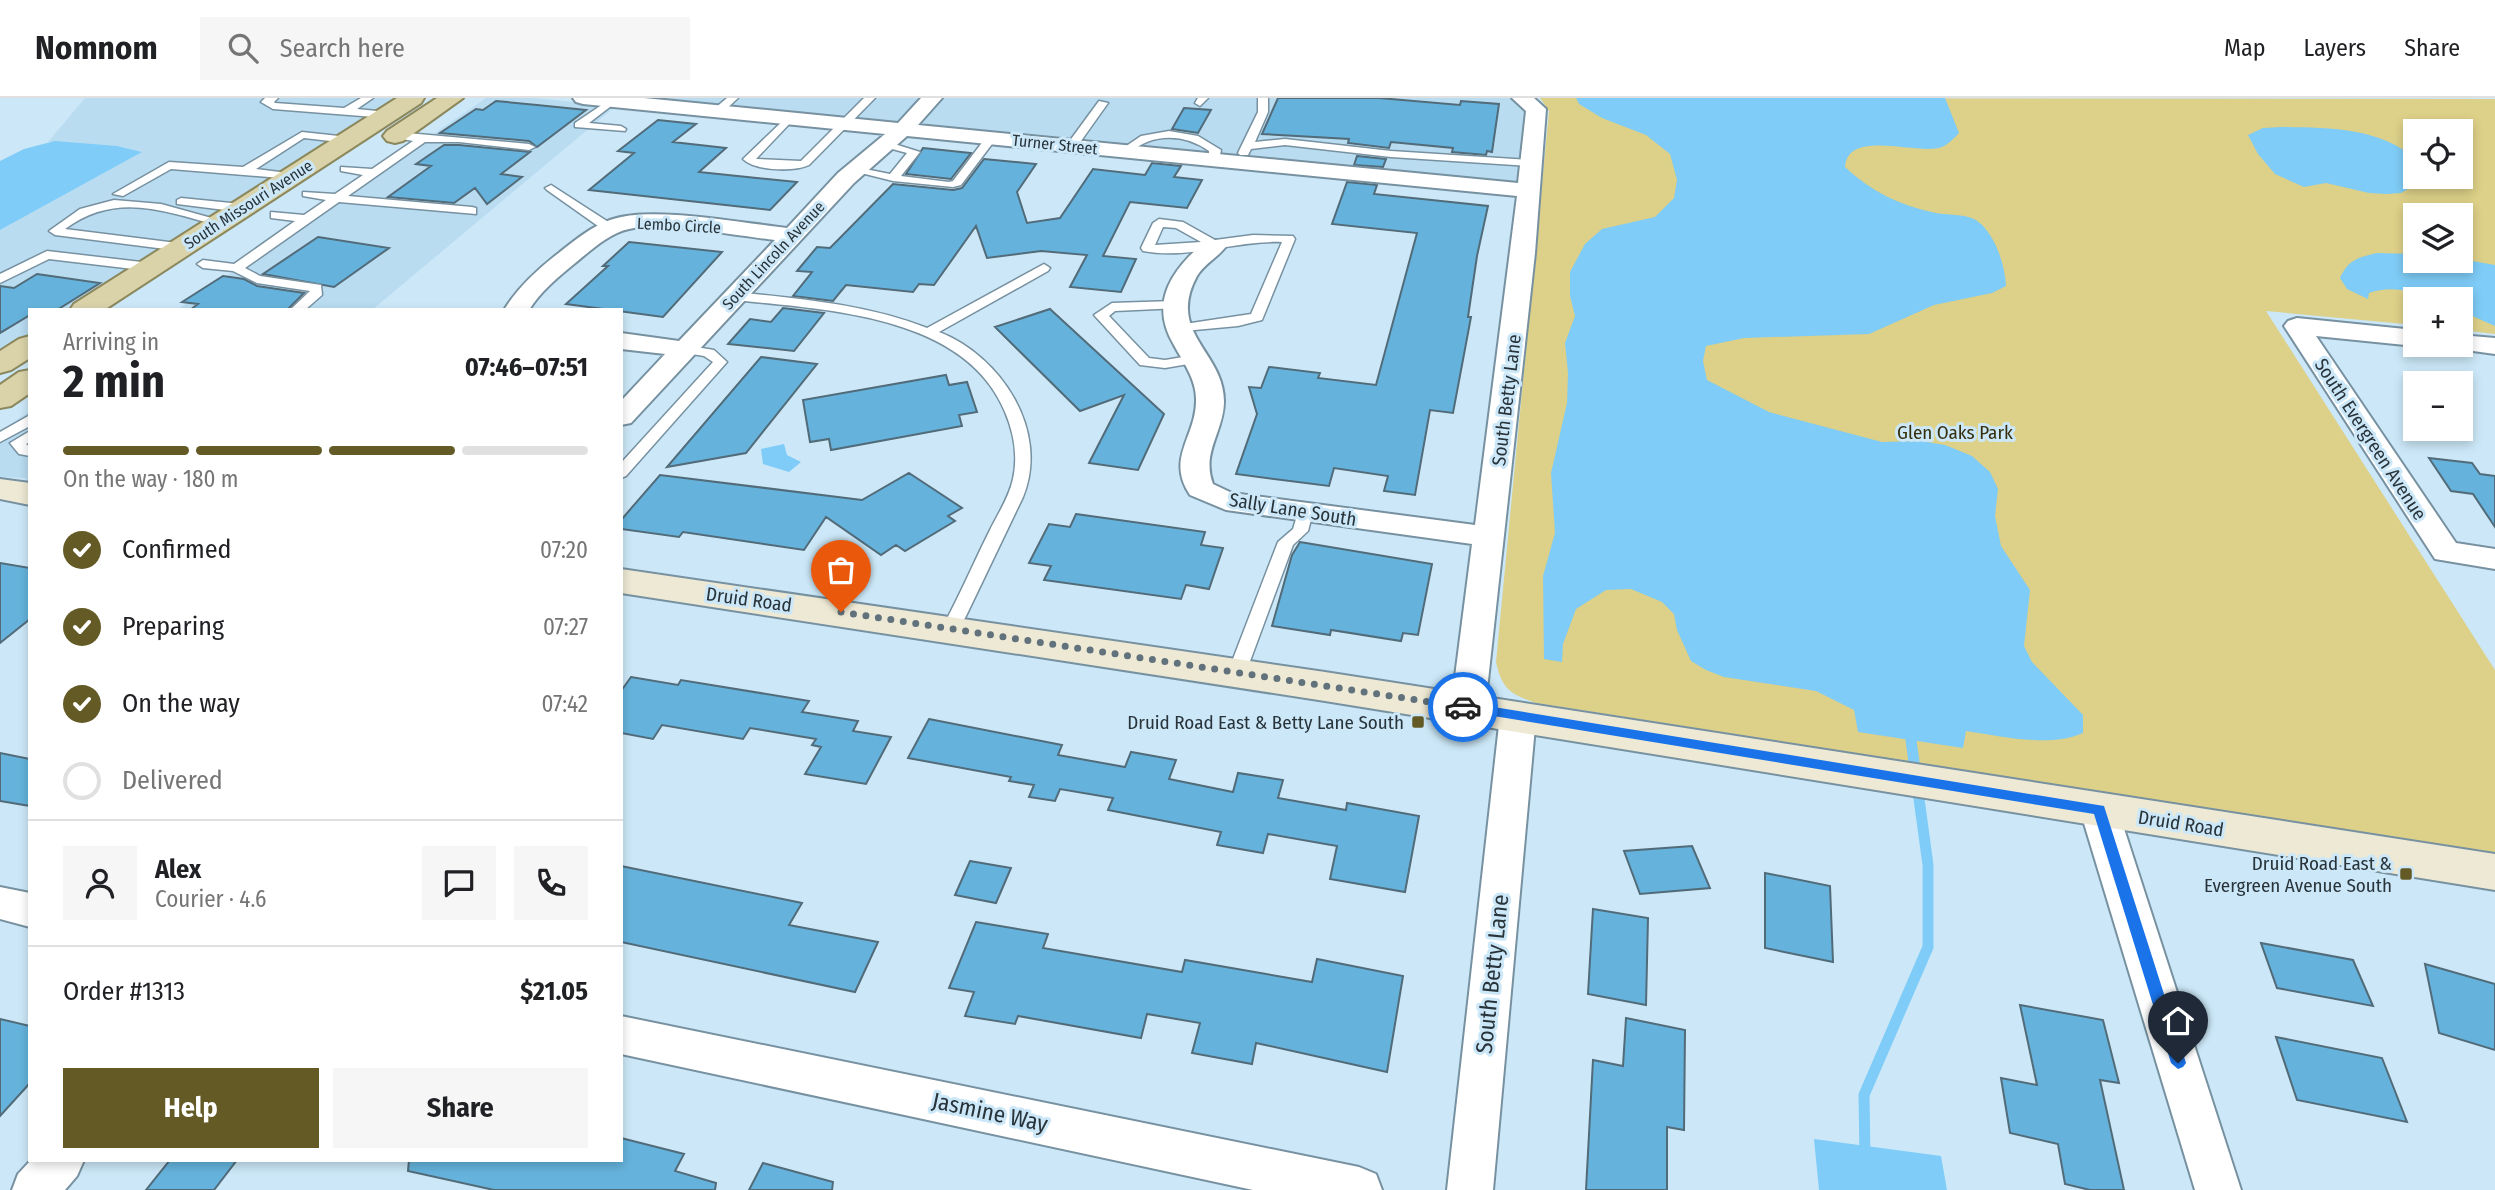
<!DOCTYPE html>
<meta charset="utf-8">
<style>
body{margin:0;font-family:"Fira Sans Condensed",sans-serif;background:#f6f6f6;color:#202124;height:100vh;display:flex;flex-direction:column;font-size:26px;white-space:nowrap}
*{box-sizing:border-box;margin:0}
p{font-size:23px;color:#757577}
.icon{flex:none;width:38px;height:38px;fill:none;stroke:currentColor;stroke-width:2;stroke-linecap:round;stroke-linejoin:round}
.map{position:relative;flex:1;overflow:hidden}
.drawer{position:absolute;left:28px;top:210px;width:595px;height:854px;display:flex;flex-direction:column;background:#fff;border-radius:0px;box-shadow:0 4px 10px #0003}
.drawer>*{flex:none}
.tools{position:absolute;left:2403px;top:21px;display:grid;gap:14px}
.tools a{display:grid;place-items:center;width:70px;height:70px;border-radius:0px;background:#fff;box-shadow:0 4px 10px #0003;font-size:35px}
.pin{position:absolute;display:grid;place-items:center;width:60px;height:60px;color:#fff;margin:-72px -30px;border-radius:50% 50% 50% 0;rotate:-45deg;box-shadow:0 0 7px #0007}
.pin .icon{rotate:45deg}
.courier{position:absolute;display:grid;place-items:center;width:70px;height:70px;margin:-35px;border:5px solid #1a73e8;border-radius:50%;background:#fff;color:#222;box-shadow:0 2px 9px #0007}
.summary em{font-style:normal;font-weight:700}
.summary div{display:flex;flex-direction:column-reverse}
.summary{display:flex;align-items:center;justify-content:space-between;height:119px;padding:0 35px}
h1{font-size:46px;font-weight:700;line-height:52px}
.bar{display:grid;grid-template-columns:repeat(4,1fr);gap:10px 7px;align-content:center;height:84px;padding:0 35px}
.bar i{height:9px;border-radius:5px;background:#e0e0e0}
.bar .current{background:#635a26}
.bar p{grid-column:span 4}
.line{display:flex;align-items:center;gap:18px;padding:0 35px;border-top:2px solid #e0e0e0}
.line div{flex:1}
.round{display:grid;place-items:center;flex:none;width:74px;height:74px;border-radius:0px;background:#f6f6f6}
ol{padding:0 35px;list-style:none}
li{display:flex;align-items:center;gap:21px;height:77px}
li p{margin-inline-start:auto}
li .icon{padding:7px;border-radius:50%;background:#635a26;color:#fff;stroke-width:4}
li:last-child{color:#757577}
li i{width:38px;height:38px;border:4px solid #e0e0e0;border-radius:50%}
.action{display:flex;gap:14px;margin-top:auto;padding:14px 35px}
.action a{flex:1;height:80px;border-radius:0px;background:#635a26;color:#fff;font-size:28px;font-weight:700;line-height:80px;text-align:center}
.action a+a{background:#f6f6f6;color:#202124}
header{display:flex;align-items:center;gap:42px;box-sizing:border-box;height:98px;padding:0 35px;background:#fff;border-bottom:2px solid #e0e0e0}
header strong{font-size:33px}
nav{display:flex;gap:38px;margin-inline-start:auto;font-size:24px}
.search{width:490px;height:63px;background:#f6f6f6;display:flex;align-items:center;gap:18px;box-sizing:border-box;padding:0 24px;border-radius:0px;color:#757577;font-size:26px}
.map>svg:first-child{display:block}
.built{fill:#b9dcf1}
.green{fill:#ddd088;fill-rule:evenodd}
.water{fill:#7eccf7}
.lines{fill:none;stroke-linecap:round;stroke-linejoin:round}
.stream{stroke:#7eccf7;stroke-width:11}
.building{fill:#65b3dd;stroke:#526b79;stroke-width:2}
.lane-casing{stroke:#7791a0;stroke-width:3}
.street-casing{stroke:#7791a0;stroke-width:4}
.secondary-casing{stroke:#7791a0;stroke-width:4}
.primary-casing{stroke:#8c885d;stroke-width:4}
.lane{fill:#fff;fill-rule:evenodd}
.street{fill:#fff;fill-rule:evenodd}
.secondary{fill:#ede9d4;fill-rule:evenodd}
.primary{fill:#dad3a9;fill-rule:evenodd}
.route{fill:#1a73e8}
.done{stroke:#61727c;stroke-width:7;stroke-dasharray:0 12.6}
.poi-dot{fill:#635a26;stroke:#cce8f8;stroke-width:2.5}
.labels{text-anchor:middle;stroke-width:6;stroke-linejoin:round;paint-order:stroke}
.far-street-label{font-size:16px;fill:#28333a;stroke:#cce8f8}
.street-label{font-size:19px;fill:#28333a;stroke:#cce8f8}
.park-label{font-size:19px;fill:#352f0d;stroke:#cce8f8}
.poi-label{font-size:19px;fill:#28333a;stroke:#cce8f8;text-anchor:end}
.near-street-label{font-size:23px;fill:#28333a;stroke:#cce8f8}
</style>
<header>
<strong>Nomnom</strong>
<div class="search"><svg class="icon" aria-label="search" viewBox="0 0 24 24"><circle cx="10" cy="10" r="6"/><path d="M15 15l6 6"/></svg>Search here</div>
<nav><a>Map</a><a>Layers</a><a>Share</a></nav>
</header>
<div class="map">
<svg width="2495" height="1092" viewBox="0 0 2495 1092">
<rect width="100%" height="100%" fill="#cce8f8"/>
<path class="built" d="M85,0H403L72,212H30V239L0,258V132L142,54L117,48L48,44Z
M486,0H533L616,8L372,212H177Z
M632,0H922L898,26Z
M942,0H1509L1527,12L1517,86L916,28Z
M30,313V384L26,383L27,380L0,379V333Z"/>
<path class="green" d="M1540,0L2495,1V236L2461,232L2460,201H2415V227L2266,213L2495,572V756L1536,605C1510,596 1502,591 1496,564L1549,13ZM2415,33H2460V79H2415ZM2415,117H2460V163H2415Z"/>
<path class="water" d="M1576,0H1945L1959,35C1954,40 1949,46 1942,49C1918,58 1848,30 1845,69C1870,93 1901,108 1936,115C1947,117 1964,116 1974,121C1994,132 2005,166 2006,188L1992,195L1934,207L1869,236L1744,240L1706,248L1703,263L1707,282L1769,314L1882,344L1921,343L1945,347L1972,358L1990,374L1998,391L1995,418L2001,448L2030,492L2024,548L2032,564L2083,617V635C2049,650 2001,638 1966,633L1963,650L1858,634L1854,612L1816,593L1724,579L1706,572L1691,563L1677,532L1674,516L1662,504L1631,491L1606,492L1576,511L1563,546L1562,564L1544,561L1543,478L1555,435L1551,375L1567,305L1568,275L1565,245L1575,218L1570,198V174L1585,146L1602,131L1655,119L1674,100L1677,82L1670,56L1646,37L1602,20L1579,6Z
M2282,29C2327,30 2380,29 2415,61V79H2429L2401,95L2386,96L2369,95L2326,85L2304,89L2275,76L2258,56L2248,37L2263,30Z
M55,43L117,48L142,54L0,132V63L24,51Z
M2377,155L2415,156V163L2461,161L2495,167V228L2461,213L2460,201C2453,201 2444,203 2437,201C2414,195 2393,186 2369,195L2368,201L2347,191L2340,180C2348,162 2359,159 2377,155Z
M784,346L787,357L801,364L789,374L763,366L761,351Z
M1814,1041L1941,1058L1947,1092H1819Z"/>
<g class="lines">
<path class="stream" d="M1865,1060L1864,997L1928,849V767L1911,642"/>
</g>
<path class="building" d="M1278,0H1379L1460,7L1461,3L1499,6L1492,54L1487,53L1486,57L1452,54L1453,50L1391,44L1389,50L1348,45L1349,41L1262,36Z
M496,3L537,7L586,12L537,49L529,43L440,35L476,11L483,12Z
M1184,10L1211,12L1198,35L1172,31Z
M658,22L696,26L673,44L726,50L699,74L797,84L770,112L589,92L634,55L618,53Z
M444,47H459L530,54L501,76L522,79L487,106L475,90L454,105L388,99L431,68L416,66Z
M923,50L971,55L951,81L906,76Z
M1357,58L1386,61L1383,69L1354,67Z
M984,61L1036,66L1017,94L1027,125L1060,120L1093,71L1145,77L1152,65L1181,68L1174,79L1202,82L1187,110L1130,104L1103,158L1136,161L1121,194L1070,189L1087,157L1041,153L987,160L976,128L934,187L919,186L913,194L846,187L833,203L793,198L812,174L797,173L817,149L830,150L893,86L953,92L962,90Z
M1347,84L1377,87L1374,96L1488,108L1477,158L1468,219H1471L1453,315L1430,312L1415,397L1384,393L1388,378L1334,370L1329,388L1236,376L1257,316L1249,289L1261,290L1269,269L1320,275L1318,280L1376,287L1417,135L1332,126Z
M318,139L389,150L334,189L263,176Z
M629,144L722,154L663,219L566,206L608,168H603Z
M37,176L100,185L57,212H30V217L0,235V188L14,190Z
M223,178L244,181L257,188L304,195L287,212H190L198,206L182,204Z
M783,210L824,215L794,253L728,246L750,221L771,224Z
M1050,211L1164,316L1138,372L1089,365L1124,297L1080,313L995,229Z
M761,259L817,266L746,355L667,369Z
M946,277L949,287L967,284L977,314L959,317L962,328L831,352L829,341L810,344L803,302Z
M2429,360L2472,365L2480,376L2495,378V429L2473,396L2451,393Z
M909,375L962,410L948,418L955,423L905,453L896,447L881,457L826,419L804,452L683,434L679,439L621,431V422L660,377L862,402Z
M1076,416L1205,434L1201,447L1223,450L1209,491L1186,487L1181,501L1044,482L1051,468L1029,465L1049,426L1070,429Z
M1300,444L1432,466L1418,537L1403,535L1401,543L1331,532L1330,537L1272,528L1292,457Z
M0,465L30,470V521L0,545Z
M631,579L678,587L681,582L809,603L802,614L858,623L853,633L891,639L866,686L805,676L821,649L812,647L816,641L750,630L743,641L662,627L653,641L621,635V593Z
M929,621L1062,647L1058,657L1125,669L1131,654L1176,662L1169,681L1233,694L1238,675L1283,682L1278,700L1346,712L1347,705L1419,718L1405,794L1330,781L1337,748L1268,736L1263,755L1217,747L1221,734L1108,712L1113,700L1060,691L1055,703L1029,699L1034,687L1009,683L1011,679L908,660Z
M0,655L30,661V708L0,703Z
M1692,748L1710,790L1640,796L1624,753Z
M970,763L1011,770L996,805L955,797Z
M621,768L802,805L789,827L878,844L855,894L621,844Z
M1765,775L1830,788L1833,864L1765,850Z
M1593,811L1648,820L1646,907L1588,896Z
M976,824L1048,836L1043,850L1182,874L1185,862L1312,884L1317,861L1403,878L1387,974L1256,945L1252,966L1192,955L1200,925L1147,916L1141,940L1018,918L1015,926L965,918L974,894L949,890Z
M2261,845L2353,862L2373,908L2277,890Z
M2425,866L2495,886V952L2439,935Z
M2020,907L2103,922L2119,985L2100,982L2124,1092H2090L2065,1086L2058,1046L2010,1035L2001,980L2037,987Z
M1626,920L1685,932L1684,1032L1667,1029V1092H1586L1593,962L1623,968Z
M0,921L30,928V985L0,1018Z
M2276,939L2382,960L2407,1024L2297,1002Z
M621,1040L684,1056L675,1073L716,1085L715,1092H494L408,1073L409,1062H621Z
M170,1062H237L214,1092H146Z
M763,1065L833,1084L832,1092H749Z"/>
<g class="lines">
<defs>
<path id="lane" d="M265,0H278L274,4L275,5L344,10L361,0H373L357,11L387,14L392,17L387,20L273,11L261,4Z
M612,0L616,3L615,5L589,25L621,28L626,31L625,33L575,29V25Z
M727,0H738L722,15H714V11Z
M864,0H875L809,67C794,74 755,73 743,61L789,17L793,18V22L756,61L801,63Z
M1198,0H1208L1200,8L1195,5Z
M1258,0H1268V14L1255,44L1285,41L1391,53L1530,62L1536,65L1530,68L1391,59L1285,47L1251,51L1248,57H1240L1238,55L1258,14Z
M1099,3L1108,5L1076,50H1068L1066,48Z
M1169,33L1198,38L1221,52L1219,62L1209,64V53C1184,35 1152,35 1129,55L1119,53L1141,38Z
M302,34L348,39L353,42L348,45L304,40L256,71L296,76V80L292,81L171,71L123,98L113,96L169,64L243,69Z
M396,34L529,46L535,49L529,52L459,44H425L348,98L472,109L476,110V116L339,104L245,170L260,178L321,187L322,197L305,212H290L310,193L257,185L233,173L203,170L197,166L203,162L234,166L295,123L271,120V114L304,117L326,102L303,98V94L335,96L363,77L341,73V69L372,71L413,43L392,39L391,37Z
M991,37L996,40L995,42L961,87L953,89L893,83L849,72L855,69L890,76L907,55L881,48V44L885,43L920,54L901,78L949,84L953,83L987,38Z
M551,87L613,127V133H605L547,92L545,90Z
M181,100L241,106L247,110L241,114L177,106V102Z
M114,102L161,106L226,124L220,128C164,113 116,93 65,131L185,146V152L181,153L55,137L49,133L80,111Z
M1159,121L1183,124L1215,142L1253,137L1293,138L1295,141L1262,222L1238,228L1173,234L1171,231L1178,227L1251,216L1282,144C1235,142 1189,162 1143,153L1141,150L1153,125ZM1163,129L1176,130L1201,144L1155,147Z
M47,153L150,165L156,169L150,173L49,161L0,185V176Z
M1044,166L1050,170L1048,173L939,234C1001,258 1050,333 1023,399L966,518L957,534L951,536L942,530C959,499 973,466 989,434C997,417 1009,400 1013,381C1018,359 1014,335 1005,314C965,216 825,212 735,202L729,198L735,194C800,201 866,206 927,230Z
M1174,203L1179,204V210L1115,213L1109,218L1149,260L1165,262L1195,257L1200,258V264L1165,270L1140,267L1094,217L1112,205Z
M684,247L714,252L727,264L626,378L621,380V365L713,264L704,258L679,254V248Z
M30,317V328L0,344V334Z
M30,333V344L26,346L30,349V358L19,356L10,345Z
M1305,409L1313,414L1308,433L1293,447L1246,574L1243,578H1231L1228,574L1278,444L1293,431L1299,411Z"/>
<path id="street" d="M573,0H644L898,25L921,0H942L918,27L1518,85L1526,13L1512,0H1534L1546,11L1535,155L1485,610L1480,619L1468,623L1456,619L1451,610L1472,446L1226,412L1190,397C1165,360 1197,338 1196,301C1196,281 1183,264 1174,247C1148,204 1173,170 1207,142H1223L1227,147C1219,159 1205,165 1197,178C1166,235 1224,254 1224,303C1224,334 1201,354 1213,386L1232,395L1475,427L1517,98L907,38L854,85L631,325L621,327V303L665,256L621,251V235L679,243L775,142C739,138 660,123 629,131C609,135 590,153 574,166C558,179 540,194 529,212H504C518,189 538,171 560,154C575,142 591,129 610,122C649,107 742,125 787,130L838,75L885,36L583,6L576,4Z
M2297,220L2415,232V247H2419L2415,248L2316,238L2456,445L2495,451V471L2435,461L2284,228L2288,223Z
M2460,237L2495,240V256L2451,250L2448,247H2460Z
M1518,605L1530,609L1536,618L1493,1092H1447L1500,618L1506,609Z
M2099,697L2112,702L2118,712L2241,1092H2195L2080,712L2086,702Z
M0,789L30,795V829L0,821Z
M621,918L1359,1069L1376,1076L1382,1092H1253L621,956Z
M31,1062H84L77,1078L65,1092H12L18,1076Z"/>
<path id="secondary" d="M0,381L30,385V407L0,401Z
M621,471L1325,574L2495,756V792L1325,603L621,495Z"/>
<path id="primary" d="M397,0H424L421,5L104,212H70L74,206Z
M437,0H463L403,43L395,45L387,43L383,38L387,33Z
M30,238V260L11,272L0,275V253L19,241Z
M30,272V295L11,308L0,310V287L19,274Z"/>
</defs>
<use href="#lane" class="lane-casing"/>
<use href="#street" class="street-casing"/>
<use href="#secondary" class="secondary-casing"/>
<use href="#primary" class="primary-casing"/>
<use href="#lane" class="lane"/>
<use href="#street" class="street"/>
<use href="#secondary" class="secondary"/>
<use href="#primary" class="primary"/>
</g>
<path class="route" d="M1463,604L2104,708L2186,965L2183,969L2178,971L2171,965L2094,716L1463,613L1457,609Z"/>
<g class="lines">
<path class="done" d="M841,514L1463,609"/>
</g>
<g class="poi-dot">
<rect x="1411" y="617" width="14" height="14" rx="3.5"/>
<rect x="2399" y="769" width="14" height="14" rx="3.5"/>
</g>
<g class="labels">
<g class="far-street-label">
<text transform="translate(1055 46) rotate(6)" y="6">Turner Street</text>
<text transform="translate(248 106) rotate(-33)" y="6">South Missouri Avenue</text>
<text transform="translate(679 127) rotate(3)" y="6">Lembo Circle</text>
<text transform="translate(773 157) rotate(-47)" y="6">South Lincoln Avenue</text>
</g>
<g class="street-label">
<text transform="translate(1506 302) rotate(-83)" y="7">South Betty Lane</text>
<text transform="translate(2371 341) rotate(57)" y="7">South Evergreen Avenue</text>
<text transform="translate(1293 411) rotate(9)" y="7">Sally Lane South</text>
<text transform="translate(749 501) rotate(8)" y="7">Druid Road</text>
<text transform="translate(2181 725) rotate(9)" y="7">Druid Road</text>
</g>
<g class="park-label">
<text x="1955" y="341">Glen Oaks Park</text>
</g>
<g class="poi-label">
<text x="1404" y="631">Druid Road East &amp; Betty Lane South</text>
<text x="2392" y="772">Druid Road East &amp;<tspan x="2392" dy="22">Evergreen Avenue South</tspan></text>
</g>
<g class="near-street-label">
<text transform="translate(1492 876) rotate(-84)" y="8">South Betty Lane</text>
<text transform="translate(990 1014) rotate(12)" y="8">Jasmine Way</text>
</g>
</g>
</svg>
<div class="tools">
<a><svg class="icon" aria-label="locate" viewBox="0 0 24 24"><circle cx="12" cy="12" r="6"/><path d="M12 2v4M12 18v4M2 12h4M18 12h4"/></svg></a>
<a><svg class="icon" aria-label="layers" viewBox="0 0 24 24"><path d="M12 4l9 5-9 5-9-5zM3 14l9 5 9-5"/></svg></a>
<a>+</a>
<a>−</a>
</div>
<div class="pin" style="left:841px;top:514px;background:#ea580c"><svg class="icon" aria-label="bag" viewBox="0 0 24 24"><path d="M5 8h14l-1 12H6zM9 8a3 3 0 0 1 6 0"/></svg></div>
<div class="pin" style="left:2178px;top:965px;background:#1f2937"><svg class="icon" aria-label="home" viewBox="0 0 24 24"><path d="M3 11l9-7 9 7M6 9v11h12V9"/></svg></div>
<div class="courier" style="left:1463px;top:609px"><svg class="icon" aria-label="car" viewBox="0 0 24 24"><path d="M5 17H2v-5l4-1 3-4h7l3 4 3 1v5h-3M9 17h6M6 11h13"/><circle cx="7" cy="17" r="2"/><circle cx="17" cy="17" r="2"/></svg></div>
<section class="drawer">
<div class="summary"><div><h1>2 min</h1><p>Arriving in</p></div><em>07:46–07:51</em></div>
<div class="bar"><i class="current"></i><i class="current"></i><i class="current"></i><i></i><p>On the way · 180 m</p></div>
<ol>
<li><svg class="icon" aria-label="check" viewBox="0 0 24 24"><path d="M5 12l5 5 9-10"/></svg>Confirmed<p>07:20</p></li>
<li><svg class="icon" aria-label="check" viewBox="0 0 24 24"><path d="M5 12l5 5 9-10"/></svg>Preparing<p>07:27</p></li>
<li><svg class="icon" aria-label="check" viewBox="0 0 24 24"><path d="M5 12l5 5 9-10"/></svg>On the way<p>07:42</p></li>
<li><i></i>Delivered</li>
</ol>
<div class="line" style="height:126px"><a class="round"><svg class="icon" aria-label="person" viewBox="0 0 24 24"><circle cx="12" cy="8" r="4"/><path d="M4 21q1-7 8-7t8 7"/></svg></a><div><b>Alex</b><p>Courier · 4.6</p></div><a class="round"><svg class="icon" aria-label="chat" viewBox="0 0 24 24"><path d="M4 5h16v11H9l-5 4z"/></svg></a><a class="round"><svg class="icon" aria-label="phone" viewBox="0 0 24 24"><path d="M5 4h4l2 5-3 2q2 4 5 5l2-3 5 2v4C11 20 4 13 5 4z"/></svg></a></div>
<div class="line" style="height:91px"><div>Order #1313</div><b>$21.05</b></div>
<div class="action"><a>Help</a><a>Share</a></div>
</section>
</div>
